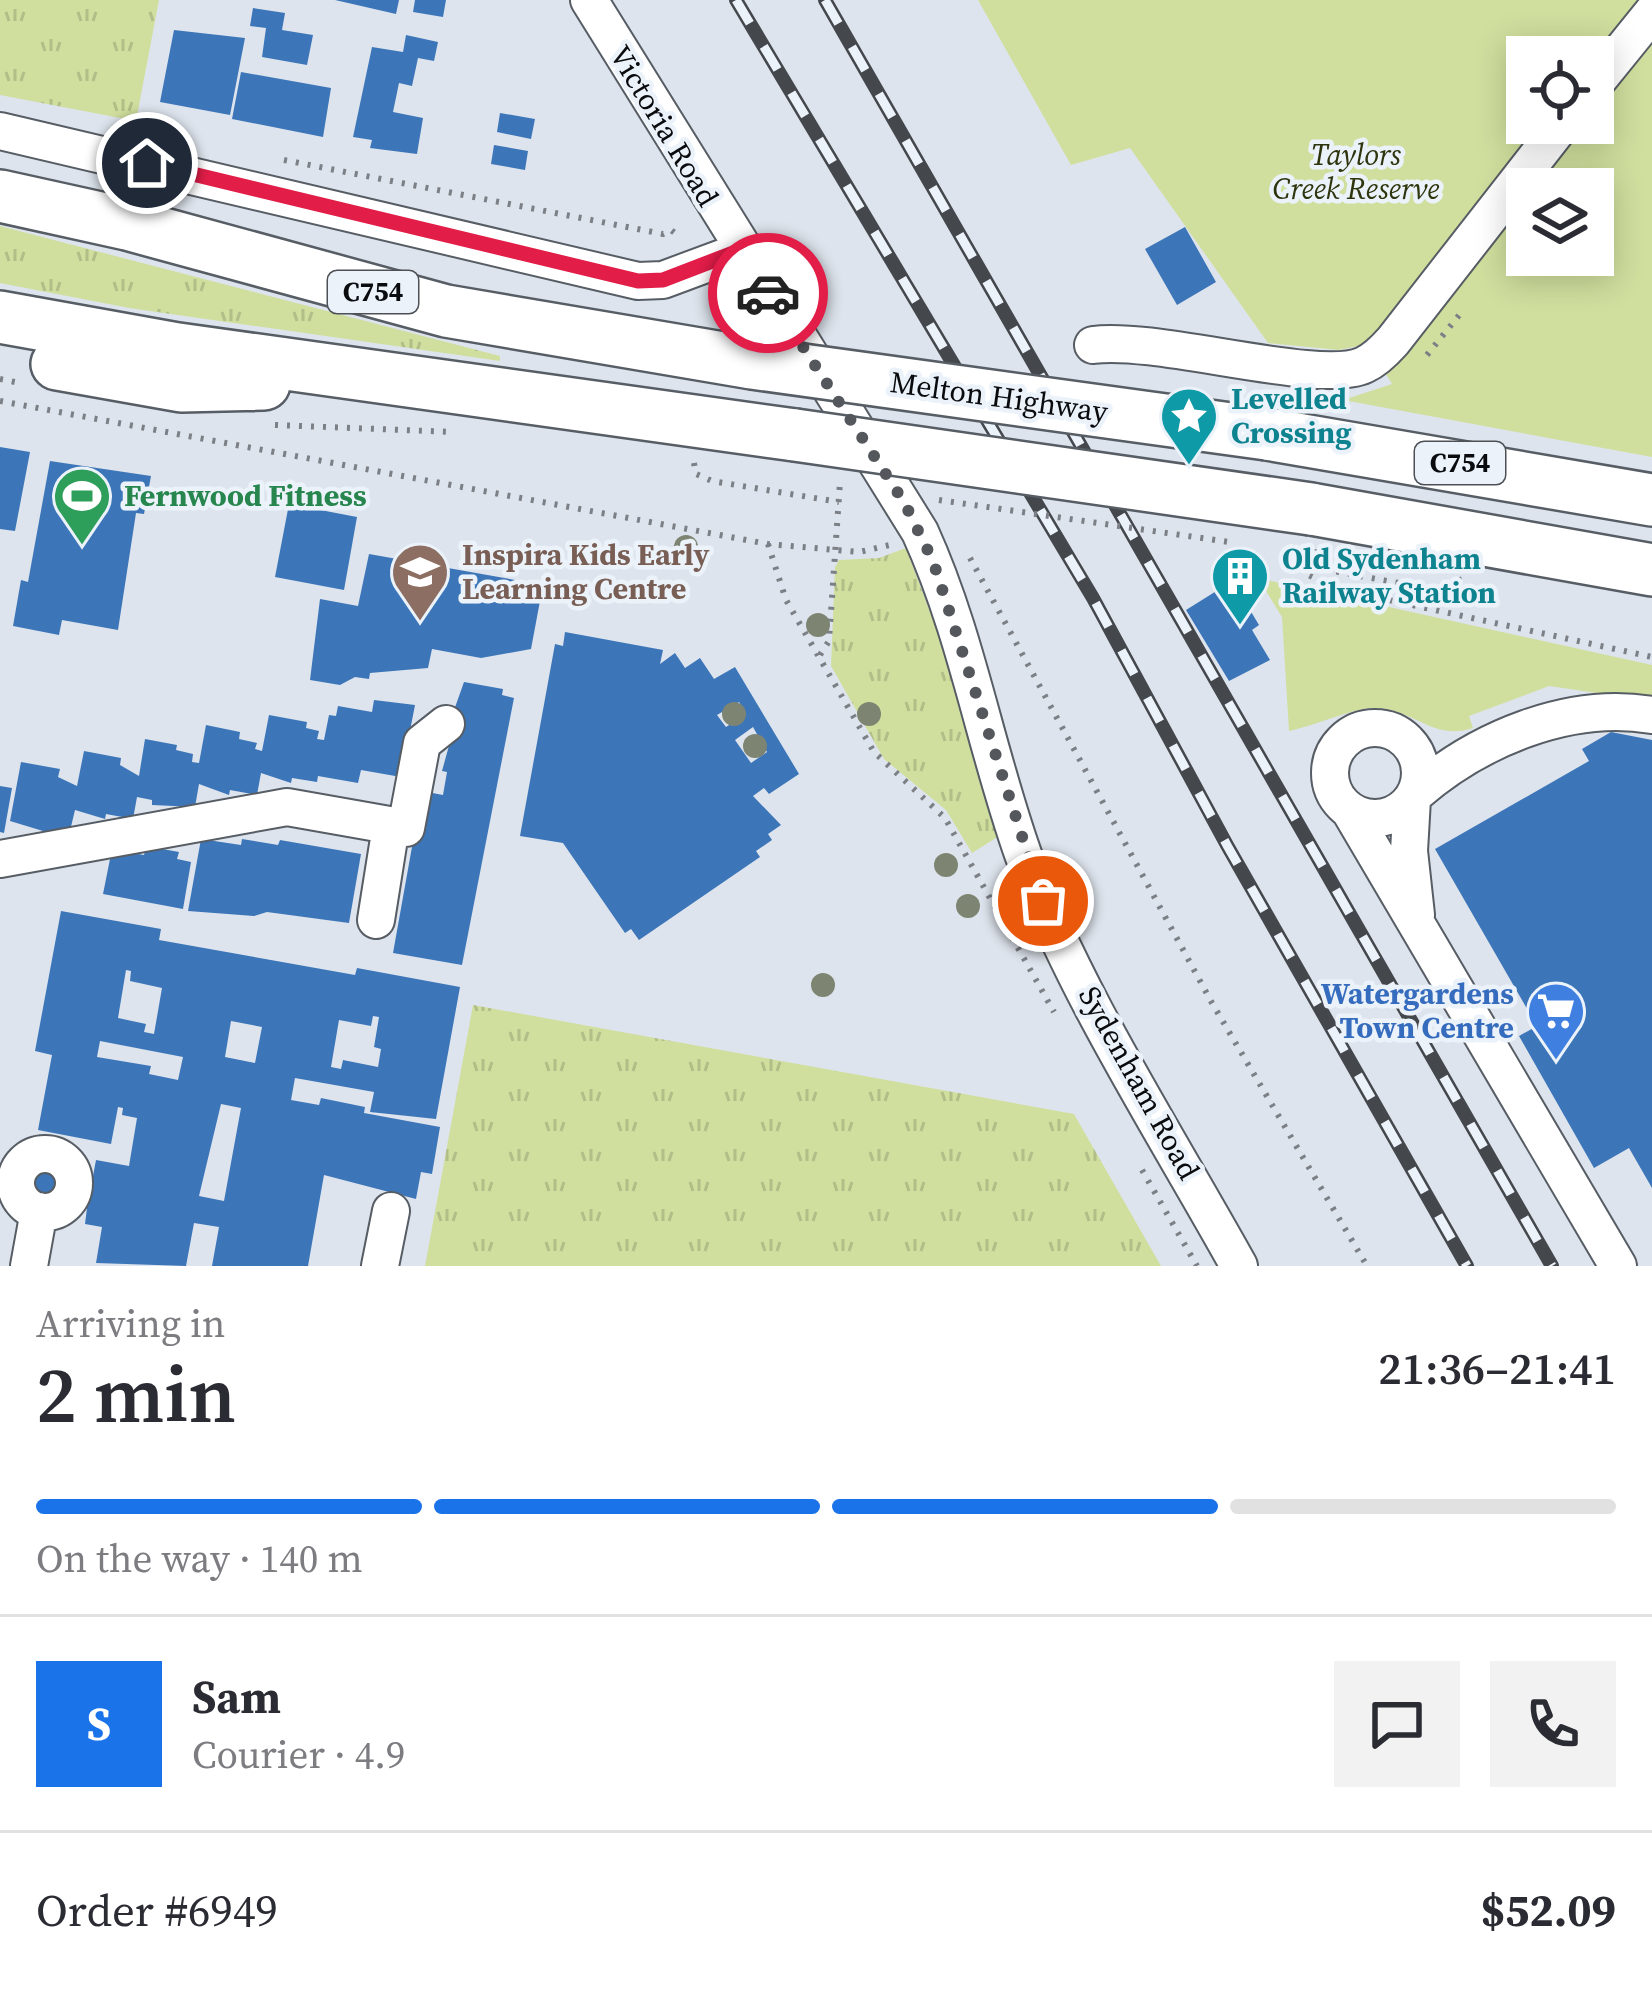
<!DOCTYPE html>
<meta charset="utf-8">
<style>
body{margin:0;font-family:"Source Serif 4",serif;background:#f2f2f3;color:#2b2b33;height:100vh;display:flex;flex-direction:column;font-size:45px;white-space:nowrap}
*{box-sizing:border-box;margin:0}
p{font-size:39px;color:#7c7c81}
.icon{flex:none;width:66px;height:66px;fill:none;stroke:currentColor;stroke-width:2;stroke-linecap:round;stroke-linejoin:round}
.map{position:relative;height:1266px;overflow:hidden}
.sheet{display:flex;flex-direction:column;background:#fff;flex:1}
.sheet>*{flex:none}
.controls{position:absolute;left:1506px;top:36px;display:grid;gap:24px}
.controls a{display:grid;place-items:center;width:108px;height:108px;border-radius:0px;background:#fff;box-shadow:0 6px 30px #0003;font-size:60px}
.pin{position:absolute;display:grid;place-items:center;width:102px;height:102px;color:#fff;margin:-51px;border:6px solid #fff;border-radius:50%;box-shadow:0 3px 12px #0007}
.courier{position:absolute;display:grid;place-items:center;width:120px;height:120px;margin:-60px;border:9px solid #e11d48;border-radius:50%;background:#fff;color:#222;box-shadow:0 3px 15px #0007}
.summary em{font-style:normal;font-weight:600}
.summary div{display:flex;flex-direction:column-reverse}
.summary{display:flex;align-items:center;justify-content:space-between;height:204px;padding:0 36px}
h1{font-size:78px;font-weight:600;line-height:90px}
.bar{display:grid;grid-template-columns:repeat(4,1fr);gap:18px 12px;align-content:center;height:144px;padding:0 36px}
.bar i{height:15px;border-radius:9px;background:#e1e1e2}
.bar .selected{background:#1a73e8}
.bar p{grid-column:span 4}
.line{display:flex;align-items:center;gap:30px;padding:0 36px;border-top:3px solid #e1e1e2}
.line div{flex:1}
.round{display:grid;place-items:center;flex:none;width:126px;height:126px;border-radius:0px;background:#f2f2f3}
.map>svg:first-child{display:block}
.grass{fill:url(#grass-tufts)}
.green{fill:#d0df9e;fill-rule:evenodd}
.building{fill:#3c76b9;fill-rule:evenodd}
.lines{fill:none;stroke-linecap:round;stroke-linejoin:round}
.minor-casing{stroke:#575d64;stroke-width:40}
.highway-casing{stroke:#575d64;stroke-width:56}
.path{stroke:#7c8086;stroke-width:6;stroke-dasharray:3 9;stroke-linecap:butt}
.minor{stroke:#fff;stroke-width:36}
.highway{stroke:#fff;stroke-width:51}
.rail-casing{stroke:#44474c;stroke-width:14}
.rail{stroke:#ebf2fa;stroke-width:9;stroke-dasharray:27;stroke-linecap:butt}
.highway-bridge-casing{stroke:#575d64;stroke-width:56;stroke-linecap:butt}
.path-bridge{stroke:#7c8086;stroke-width:6;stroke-dasharray:3 9;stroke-linecap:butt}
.highway-bridge{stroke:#fff;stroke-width:51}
.tree{fill:#7d8472}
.done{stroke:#54575c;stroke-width:12;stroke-dasharray:0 21.6}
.route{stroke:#e11d48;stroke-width:15}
.labels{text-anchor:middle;stroke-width:9;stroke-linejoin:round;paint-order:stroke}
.shield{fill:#ebf2fa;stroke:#4d5055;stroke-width:3}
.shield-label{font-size:27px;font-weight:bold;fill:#090b0e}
.street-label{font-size:30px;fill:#090b0e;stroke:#ebf2fa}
.park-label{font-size:30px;font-style:italic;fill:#2e350d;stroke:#ebf2fa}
.culture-label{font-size:30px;font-weight:bold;fill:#0d838f;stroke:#ebf2fa;text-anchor:start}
.leisure-label{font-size:30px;font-weight:bold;fill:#27864d;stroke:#ebf2fa;text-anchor:start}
.education-label{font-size:30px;font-weight:bold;fill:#785e54;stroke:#ebf2fa;text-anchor:start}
.shop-label{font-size:30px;font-weight:bold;fill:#366cbe;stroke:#ebf2fa;text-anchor:end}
</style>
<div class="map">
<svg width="1652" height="1266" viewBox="0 0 1652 1266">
<defs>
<pattern id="grass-tufts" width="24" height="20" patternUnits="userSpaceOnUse" patternTransform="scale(3)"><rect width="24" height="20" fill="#d0df9e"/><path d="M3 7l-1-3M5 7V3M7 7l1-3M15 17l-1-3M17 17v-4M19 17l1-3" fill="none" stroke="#b1be87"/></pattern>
</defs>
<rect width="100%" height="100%" fill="#dee4ed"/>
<path class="grass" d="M0,0H159L136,121L0,95Z
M0,226L500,356V361L129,308L0,283Z
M906,548L942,644L999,836L972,853L946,810L884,759L831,666L835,567L839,560L879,558Z
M473,1005L1074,1114L1161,1266H425Z"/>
<path class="green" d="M978,0H1652V457L1343,400L1392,384L1368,344L1339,350L1268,343L1130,148L1071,165ZM1527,57H1593V123H1527ZM1527,189H1593V255H1527Z
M1258,578L1652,665V701L1549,686L1469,716L1473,728C1432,742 1412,706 1372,708C1351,709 1314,726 1289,731L1282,617Z"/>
<path class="building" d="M335,0H399L396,14Z
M415,0H446L443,17L413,12Z
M253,8L285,13L282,30L313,35L307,65L262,57L266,28L250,26Z
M174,30L245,38L230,115L160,102Z
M406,35L438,42L434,61L418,58L412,86L399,83L393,112L423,118L417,154L370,148L372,140L353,137L372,47L403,52Z
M241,72L331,88L323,137L232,119Z
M500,113L535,119L531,139L497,132Z
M494,145L528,151L525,170L491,164Z
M1185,227L1216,282L1177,305L1145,249Z
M0,447L30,452L15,531L0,529Z
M50,461L151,476L144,514L136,513L118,630L62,620L59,635L13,626L21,580L28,582Z
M289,504L357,517L344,590L275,577Z
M369,554L543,585L531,649L481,658L432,649L428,668L370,673L369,679L355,677L340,685L310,680L320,599L358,606Z
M1226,585L1234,599L1241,595L1259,625L1252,630L1270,660L1229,681L1186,610Z
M565,632L663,650L660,664L675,653L685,668L700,658L714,679L735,667L799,774L769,794L764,788L753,796L781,825L768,834L772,840L756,851L760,857L639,940L631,929L625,933L563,843L520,836L555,644L563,646ZM739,702L746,714L726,727L717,715ZM753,727L767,752L751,763L735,740Z
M464,682L503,689L502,695L514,698L462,965L393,953L422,791L443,795L447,772L442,771L458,713H453Z
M374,700L415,705L401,777L361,770L358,783L318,776L317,782L292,778L291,783L261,773L257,795L230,790L229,795L199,784L195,807L152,805V800L137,797L133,819L106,814L105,819L75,810L70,831H43L10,821L21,762L60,769L58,777L77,786L84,751L121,758L120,765L139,776L145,739L177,745L176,750L193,754L192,762L199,763L206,725L240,732L239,739L257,743L255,749L262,751L269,715L307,722L306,728L319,731L317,739L324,740L329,715L336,716L338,706L372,712Z
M1611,732L1652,740V1188L1629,1148L1594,1168L1519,1036L1537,1026L1435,849L1589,761L1582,749Z
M0,786L12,788L4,833L0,832Z
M201,839L241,845L242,839L278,845L280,840L361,854L349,923L267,912L254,916L188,911Z
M146,846L179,852L177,859L191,862L183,909L103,894L112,849L144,855Z
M61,911L161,929L159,940L355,975L357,968L460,987L436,1119L370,1112L374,1092L295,1078L291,1100L319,1105L321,1098L365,1107L364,1113L440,1127L432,1174L421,1172L416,1199L324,1175L308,1266H212L219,1227L194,1223L186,1266L96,1263L102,1227L85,1224L87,1208L26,1197L32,1165L93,1176L96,1160L129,1166L137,1118L122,1115L123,1108L118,1107L111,1144L38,1130L52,1055L35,1051ZM126,970L131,971L130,981L162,988L154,1034L144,1032L146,1024L118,1018ZM373,1016L379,1017L374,1047L381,1049L378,1067L343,1060L341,1069L331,1067L339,1020L371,1026ZM231,1021L262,1027L255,1063L225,1057ZM100,1041L183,1057L178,1080L149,1074L151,1066L97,1057ZM221,1104L241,1108L224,1201L199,1196Z"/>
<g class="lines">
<defs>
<path id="minor" d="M589,0L920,532C967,635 985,747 1023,854C1074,993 1167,1136 1239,1266
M1593,86L1652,13
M0,131L638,281L663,280L741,251
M1093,345C1158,336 1319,386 1364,365C1375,360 1385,350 1393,341L1563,123
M1330 773a45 45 0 1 1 90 0a45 45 0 1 1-90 0Z
M1415,794C1478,739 1569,701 1652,715
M1412,799L1409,851L1416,915
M1350,811L1618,1266
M0,859L287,807L406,828L422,743L446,724
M376,920L391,826
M16 1183a29 29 0 1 1 58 0a29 29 0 1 1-58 0Z
M29,1266L39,1211
M380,1266L391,1211"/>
<path id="highway" d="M0,196L127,224L446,311L752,363
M0,317L178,349L795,435
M57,364L181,386L264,384
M1267,434L1652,500
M1311,509L1652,570"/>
</defs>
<use href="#minor" class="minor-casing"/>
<use href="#highway" class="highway-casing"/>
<path class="path" d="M284,160L663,234L671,230L680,237
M724,294L739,318
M1427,355L1460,314
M0,379L20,383
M0,401L768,544L859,552L894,544
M275,425L454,432
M694,463L696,474L712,481L839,502
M768,544L786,600L874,752L945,818L1054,1012
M1292,545L1306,574L1338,589L1652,657
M970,558L1212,1003L1367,1266
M1301,565L1463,595L1458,577
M820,655L829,641L840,482
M1142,1170L1197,1266"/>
<use href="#minor" class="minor"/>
<use href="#highway" class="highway"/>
<defs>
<path id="rail" d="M736,0L1093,598L1228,847L1467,1266
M825,0L1552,1266"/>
</defs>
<use href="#rail" class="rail-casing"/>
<use href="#rail" class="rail"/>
<defs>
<path id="highway-bridge" d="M752,363L1267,434
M795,435L1311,509"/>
</defs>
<use href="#highway-bridge" class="highway-bridge-casing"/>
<path class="path-bridge" d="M939,500L1229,542
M1314,552L1335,555"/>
<use href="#highway-bridge" class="highway-bridge"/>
</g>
<g class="tree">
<circle cx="686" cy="547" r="12"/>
<circle cx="818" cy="625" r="12"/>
<circle cx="734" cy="714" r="12"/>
<circle cx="869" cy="714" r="12"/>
<circle cx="755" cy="746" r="12"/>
<circle cx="946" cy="865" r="12"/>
<circle cx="968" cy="906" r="12"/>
<circle cx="823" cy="985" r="12"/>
</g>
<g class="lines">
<path class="done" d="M768,293L904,502L933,561L1043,901"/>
<path class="route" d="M147,163L638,281L663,280L741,250L768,293"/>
</g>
<defs>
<symbol id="sight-pin" viewBox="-11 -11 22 30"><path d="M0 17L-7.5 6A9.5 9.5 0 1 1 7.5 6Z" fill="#0f9aa8" stroke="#ebf2fa"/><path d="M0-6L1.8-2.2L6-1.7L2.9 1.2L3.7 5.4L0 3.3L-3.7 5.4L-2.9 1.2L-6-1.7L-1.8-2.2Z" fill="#fff"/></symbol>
<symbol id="stadium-pin" viewBox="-11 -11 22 30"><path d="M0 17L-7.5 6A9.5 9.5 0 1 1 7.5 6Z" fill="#2e9e5b" stroke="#ebf2fa"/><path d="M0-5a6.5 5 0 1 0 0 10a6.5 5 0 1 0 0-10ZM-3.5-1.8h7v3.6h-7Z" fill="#fff"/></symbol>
<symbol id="school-pin" viewBox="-11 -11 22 30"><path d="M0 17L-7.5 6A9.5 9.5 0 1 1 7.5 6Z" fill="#8d6e63" stroke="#ebf2fa"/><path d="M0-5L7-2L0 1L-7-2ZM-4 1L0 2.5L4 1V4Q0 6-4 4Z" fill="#fff"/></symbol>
<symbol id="building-pin" viewBox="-11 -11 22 30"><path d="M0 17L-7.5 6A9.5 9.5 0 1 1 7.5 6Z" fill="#0f9aa8" stroke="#ebf2fa"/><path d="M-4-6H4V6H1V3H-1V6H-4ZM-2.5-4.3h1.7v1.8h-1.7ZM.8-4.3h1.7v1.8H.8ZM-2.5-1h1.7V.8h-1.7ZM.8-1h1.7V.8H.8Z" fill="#fff"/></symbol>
<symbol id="supermarket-pin" viewBox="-11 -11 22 30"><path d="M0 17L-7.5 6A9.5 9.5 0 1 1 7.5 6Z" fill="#3f7fe0" stroke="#ebf2fa"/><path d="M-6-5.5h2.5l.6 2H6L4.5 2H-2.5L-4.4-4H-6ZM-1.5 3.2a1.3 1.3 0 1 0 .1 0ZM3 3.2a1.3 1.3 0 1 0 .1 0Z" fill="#fff"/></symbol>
</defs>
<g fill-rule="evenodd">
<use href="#sight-pin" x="1156" y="383" width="66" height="90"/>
<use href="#stadium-pin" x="49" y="463" width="66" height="90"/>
<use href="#school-pin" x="387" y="539" width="66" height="90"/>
<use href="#building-pin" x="1207" y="543" width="66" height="90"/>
<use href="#supermarket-pin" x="1523" y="978" width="66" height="90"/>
</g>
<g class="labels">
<g class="shield">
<rect x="328" y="271" width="90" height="42" rx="9"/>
<rect x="1415" y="442" width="90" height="42" rx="9"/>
</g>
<g class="shield-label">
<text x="373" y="301">C754</text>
<text x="1460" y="472">C754</text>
</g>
<g class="street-label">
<text transform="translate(664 126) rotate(59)" y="10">Victoria Road</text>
<text transform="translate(999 397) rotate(8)" y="10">Melton Highway</text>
<text transform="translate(1139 1083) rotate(61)" y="10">Sydenham Road</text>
</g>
<g class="park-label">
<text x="1356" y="165">Taylors<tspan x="1356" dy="34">Creek Reserve</tspan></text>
</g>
<g class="culture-label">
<text x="1231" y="409">Levelled<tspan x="1231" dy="34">Crossing</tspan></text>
<text x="1282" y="569">Old Sydenham<tspan x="1282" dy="34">Railway Station</tspan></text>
</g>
<g class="leisure-label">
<text x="124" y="506">Fernwood Fitness</text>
</g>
<g class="education-label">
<text x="462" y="565">Inspira Kids Early<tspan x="462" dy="34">Learning Centre</tspan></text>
</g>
<g class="shop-label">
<text x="1514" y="1004">Watergardens<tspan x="1514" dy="34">Town Centre</tspan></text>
</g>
</g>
</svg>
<div class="controls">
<a><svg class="icon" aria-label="locate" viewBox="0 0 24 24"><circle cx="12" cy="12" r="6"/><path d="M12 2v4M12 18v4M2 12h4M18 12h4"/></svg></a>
<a><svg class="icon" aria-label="layers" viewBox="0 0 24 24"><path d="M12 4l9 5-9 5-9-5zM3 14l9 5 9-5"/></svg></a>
</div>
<div class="pin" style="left:1043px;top:901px;background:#ea580c"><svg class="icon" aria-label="bag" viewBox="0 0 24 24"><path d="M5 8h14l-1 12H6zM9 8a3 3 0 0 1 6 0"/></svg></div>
<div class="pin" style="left:147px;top:163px;background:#1f2937"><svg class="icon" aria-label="home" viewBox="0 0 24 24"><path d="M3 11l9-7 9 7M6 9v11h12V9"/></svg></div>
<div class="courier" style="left:768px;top:293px"><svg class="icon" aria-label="car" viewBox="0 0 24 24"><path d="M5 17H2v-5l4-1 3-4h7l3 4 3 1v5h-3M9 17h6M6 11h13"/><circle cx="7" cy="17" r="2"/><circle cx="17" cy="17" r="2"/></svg></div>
</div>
<section class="sheet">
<div class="summary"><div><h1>2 min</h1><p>Arriving in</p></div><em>21:36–21:41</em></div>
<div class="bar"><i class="selected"></i><i class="selected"></i><i class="selected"></i><i></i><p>On the way · 140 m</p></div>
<div class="line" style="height:216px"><b class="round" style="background:#1a73e8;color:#fff">S</b><div><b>Sam</b><p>Courier · 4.9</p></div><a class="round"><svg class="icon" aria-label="chat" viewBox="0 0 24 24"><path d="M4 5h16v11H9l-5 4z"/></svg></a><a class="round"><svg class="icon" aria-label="phone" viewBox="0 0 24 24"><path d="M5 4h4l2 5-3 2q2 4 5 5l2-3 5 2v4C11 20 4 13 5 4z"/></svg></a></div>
<div class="line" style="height:156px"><div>Order #6949</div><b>$52.09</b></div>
</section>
